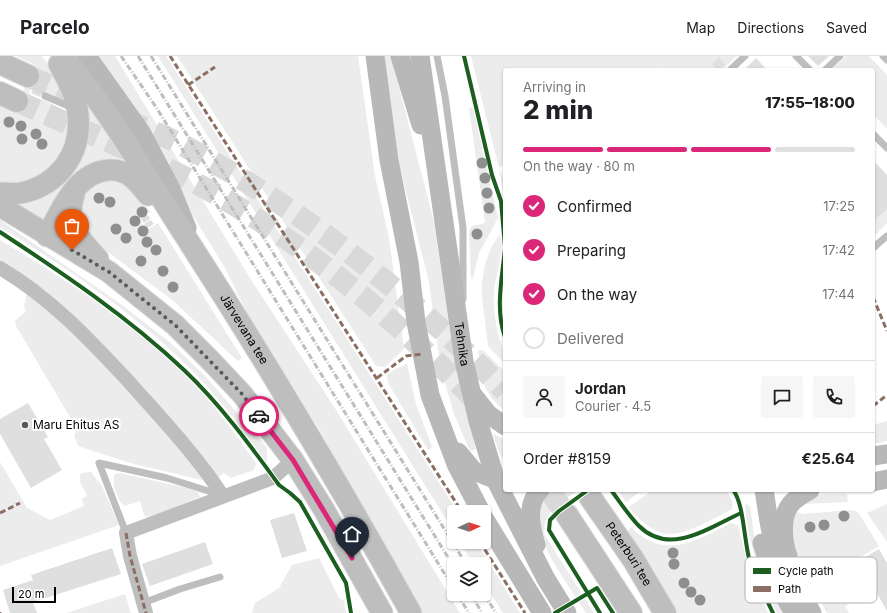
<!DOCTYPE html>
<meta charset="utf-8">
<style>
body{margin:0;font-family:Inter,sans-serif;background:#f6f6f6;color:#202124;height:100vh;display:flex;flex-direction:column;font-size:15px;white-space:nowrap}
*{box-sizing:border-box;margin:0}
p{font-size:13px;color:#757577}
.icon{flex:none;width:22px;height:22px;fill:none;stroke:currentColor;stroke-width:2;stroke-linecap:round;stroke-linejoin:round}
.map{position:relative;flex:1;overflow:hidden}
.sheet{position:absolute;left:503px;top:12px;width:372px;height:424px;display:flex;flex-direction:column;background:#fff;border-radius:4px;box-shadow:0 1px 3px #0004}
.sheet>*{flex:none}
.needle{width:26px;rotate:86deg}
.fabs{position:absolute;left:447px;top:449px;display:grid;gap:8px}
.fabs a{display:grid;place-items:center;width:44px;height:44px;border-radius:4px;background:#fff;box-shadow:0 1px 3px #0004;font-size:20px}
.scale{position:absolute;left:12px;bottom:10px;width:44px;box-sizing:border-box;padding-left:4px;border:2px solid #000;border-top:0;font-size:11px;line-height:14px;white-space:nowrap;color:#000;-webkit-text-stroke:3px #fff;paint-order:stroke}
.pin{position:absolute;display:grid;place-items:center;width:34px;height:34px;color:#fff;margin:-41px -17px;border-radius:50% 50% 50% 0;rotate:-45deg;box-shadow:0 0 4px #0007}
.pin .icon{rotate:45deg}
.courier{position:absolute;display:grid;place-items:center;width:40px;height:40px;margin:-20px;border:3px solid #db2777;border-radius:50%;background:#fff;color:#222;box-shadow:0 1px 5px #0007}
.overview em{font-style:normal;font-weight:800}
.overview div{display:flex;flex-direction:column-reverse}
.overview{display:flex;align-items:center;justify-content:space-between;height:68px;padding:0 20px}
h1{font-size:26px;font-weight:800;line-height:30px}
.bar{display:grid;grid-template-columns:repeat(4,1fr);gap:6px 4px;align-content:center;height:48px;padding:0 20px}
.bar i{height:5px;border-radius:3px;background:#e0e0e0}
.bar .selected{background:#db2777}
.bar p{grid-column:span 4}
.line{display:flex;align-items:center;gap:10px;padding:0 20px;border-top:1px solid #e0e0e0}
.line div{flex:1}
.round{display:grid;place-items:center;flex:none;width:42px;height:42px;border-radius:4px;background:#f6f6f6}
ol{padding:0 20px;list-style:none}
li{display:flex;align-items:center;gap:12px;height:44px}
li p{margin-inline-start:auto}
li .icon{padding:4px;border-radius:50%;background:#db2777;color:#fff;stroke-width:4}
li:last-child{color:#757577}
li i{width:22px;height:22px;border:2px solid #e0e0e0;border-radius:50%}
header{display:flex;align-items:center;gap:24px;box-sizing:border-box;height:56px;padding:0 20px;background:#fff;border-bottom:1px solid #e0e0e0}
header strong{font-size:19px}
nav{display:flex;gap:22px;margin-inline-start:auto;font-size:14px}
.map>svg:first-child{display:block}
.green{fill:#ececec}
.building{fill:#dfdfdf}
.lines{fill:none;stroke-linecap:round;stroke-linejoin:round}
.highway-tunnel{stroke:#d9d9d9;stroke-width:22;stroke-dasharray:22 11;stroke-linecap:butt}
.primary-casing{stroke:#dbdbdb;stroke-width:23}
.highway-casing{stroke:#dbdbdb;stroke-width:24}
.lane{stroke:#bebebe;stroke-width:7}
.street{stroke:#bebebe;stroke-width:14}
.secondary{stroke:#b8b8b8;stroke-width:19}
.primary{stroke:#bebebe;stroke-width:21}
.highway{stroke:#bebebe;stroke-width:22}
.rail{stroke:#bebebe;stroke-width:3;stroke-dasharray:6 2 1 2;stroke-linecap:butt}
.quiet{stroke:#8d6e63;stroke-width:3;stroke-dasharray:6 3;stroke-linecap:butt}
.cycleway-casing{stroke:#fff;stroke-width:6}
.cycleway{stroke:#1b5e20;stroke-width:4}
.tree{fill:#8f8f8f}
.done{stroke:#595959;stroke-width:4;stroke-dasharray:0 7.2}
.route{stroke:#db2777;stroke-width:5}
.poi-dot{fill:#595959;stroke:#fff;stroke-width:1.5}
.labels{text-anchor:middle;stroke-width:4;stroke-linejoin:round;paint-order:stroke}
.street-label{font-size:12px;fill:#000;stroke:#fff}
.poi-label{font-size:12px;fill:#000;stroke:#fff;text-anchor:start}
.key{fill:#fff;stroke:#b2b2b2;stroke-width:1}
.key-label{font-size:11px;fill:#000}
</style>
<header>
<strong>Parcelo</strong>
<nav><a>Map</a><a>Directions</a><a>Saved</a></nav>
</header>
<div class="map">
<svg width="887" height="557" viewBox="0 0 887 557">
<rect width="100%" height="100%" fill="#fff"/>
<path class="green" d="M16,0H42L58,22L68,47L44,37L45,34L33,29L28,39L41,45L42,43L69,57L67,87L58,103L50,113L26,127L0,128V47L15,54L35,9Z
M95,0H115L248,219L336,354L460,557H421L318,371L251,265L225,212Z
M158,0H166L436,422L458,456H454V476Z
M177,0H358L375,120L389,182L404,293L385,311L376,310Z
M384,0H391L434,166L454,303L476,393L470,395L454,358L441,314L429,226L400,112Z
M471,0H737L722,14H662L659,11L655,14H505V107L499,112L505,126V145L499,112Z
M846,0H869L887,19V73L873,58V14H831Z
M473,51L498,162L479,197L473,222L471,223L469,175L472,170L485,167L469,52Z
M90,54L93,55L124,100L121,103C79,97 63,136 44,166L17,149V147L41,140Z
M117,122L136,133L150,156L139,163L147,174L158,167L242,302L238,305L171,243L101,191L92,182L80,163L83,138L94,127Z
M887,153V167L873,181V166Z
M0,164L122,249L172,288L206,321L260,383L267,392V408C238,365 205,324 165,289C115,244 57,206 0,171Z
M499,179C505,191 496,220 494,234C493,249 495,264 498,278C501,288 505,296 505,308L488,290L482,240V226L485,208L491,192Z
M0,184C75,229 153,280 211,347C227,366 241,386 255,406L256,408L254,414L231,422L224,417L219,421L212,417C172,367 132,315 85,271C60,247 27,227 0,206Z
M27,236L105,305L203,421L202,424L134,408L78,390L74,379L77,373L16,270L15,265L26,255L24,251Z
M478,294H483L501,312L505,314V355C482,337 481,321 478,294Z
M407,308L416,348L432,391L428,394L388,327L387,319L395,313Z
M887,365V385L873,388V369Z
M494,378L505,384V399L501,401L493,379Z
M0,406L27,452L50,464L84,450L82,443L87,440C84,431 77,427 81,417L91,416L102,430L119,469L0,510Z
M120,417L187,432L198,436L200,441L160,458L145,461L140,445L124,450C117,443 111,427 115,418Z
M551,434H579C561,446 543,454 544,478L594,557H586C572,535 547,500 539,476C535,461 538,443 551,434Z
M618,434H642L626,446Z
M649,434H725C731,440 734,445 732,453L727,456C686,476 663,495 629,451L649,437Z
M830,438H847L848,446L802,448L817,439Z
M747,448L750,450L755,486L787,557H777C760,521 749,490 745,450Z
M887,448V486L867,457Z
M851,454L858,456L879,490L858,503L875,533L845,550L849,557H827L797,505L791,489L794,455L803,458Z
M731,467L738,469L750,518L768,557H678L627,476L631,471C664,505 696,485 731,467Z
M460,486H476L520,557H503L484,526V508H473Z
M319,502L339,542L344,545L346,557H252L255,547L279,532L292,509Z
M125,538L131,557H66Z"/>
<path class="building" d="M808,0H829L818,10Z
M719,1L725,9L720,14H717L712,8Z
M756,2L767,14H744Z
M34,32L42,36L40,41L31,37Z
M873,104L887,119V153L873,166Z
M148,159L150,163L144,167L141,163Z
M151,164L154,168L147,172L144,168Z
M28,347L48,381L44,383L62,414L31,432L0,378V363Z
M294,457L307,495L282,502L270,464Z
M205,486L213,508L150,530L142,508Z
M112,492L121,518L33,546L37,557H10L3,534L33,524L31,519Z
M879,493L887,507V555L859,505Z"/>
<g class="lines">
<path class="highway-tunnel" d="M28,20L88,47
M17,45C74,71 134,95 190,124C297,180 396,263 480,349
M124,63C145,73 168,81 188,92C306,156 411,239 505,335
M549,434L567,459"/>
<defs>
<g id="primary">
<path id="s2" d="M63,0C111,57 148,123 189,186C267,307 341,431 411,557"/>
<path d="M0,137C7,137 15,138 21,137C59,129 82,97 78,59C77,41 67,23 59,8"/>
<path d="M74,139C64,172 78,179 98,203"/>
<path d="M0,150L109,216L175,269L211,305L242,338L293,404L323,452L382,557"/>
<path d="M47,180C61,154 76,116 109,114C128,113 137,125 148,139"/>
</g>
<g id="highway">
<path d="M0,7L28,20"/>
<path d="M0,37L17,45"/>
<path id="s3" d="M590,441L633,503L665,557"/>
<path d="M567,459L631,557"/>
</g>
</defs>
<use href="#primary" class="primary-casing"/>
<use href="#highway" class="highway-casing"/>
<path class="lane" d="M437,0L445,40L463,172V243
M796,0L810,14
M883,0L887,4
M730,14L745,0
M825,14L840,0
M45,40L73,52
M873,78L887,92
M873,192L887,180
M126,477L99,407L167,422L221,439
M143,547L180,533L220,521"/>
<path class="street" d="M0,212C50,241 91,285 130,327C162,363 196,399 223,440
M146,557L130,500L126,477L273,422L293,404"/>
<g class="secondary">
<path d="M87,0L141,76L171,133L187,172"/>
<path d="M375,0L389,104L409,206L416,266L430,339L456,408L481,456"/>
<path d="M400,0L421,69"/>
<path id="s1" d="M420,0L464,305L478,365L496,425L546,523L567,557"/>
<path d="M473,339L488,358L505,370"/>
<path d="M458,396L474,415L504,427"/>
<path d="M873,400L887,398"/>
<path d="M873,426L887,423"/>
<path d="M764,434C767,450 768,467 773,483C781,510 798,533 812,557"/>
<path d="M484,462L542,557"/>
<path d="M762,487L774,522L794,557"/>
<path d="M536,489C531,472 525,449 540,434"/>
<path d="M788,500C783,487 781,465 788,452C793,443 802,439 810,434"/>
</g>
<use href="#primary" class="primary"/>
<use href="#highway" class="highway"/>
<path class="rail" d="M121,0L156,51L454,533
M138,0L454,511
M151,0L466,508
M457,538L469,557
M471,538L482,557
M484,538L496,557"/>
<path class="quiet" d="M170,0L462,456
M188,29L215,11
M873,241L887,275
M377,322L406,300L422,298
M873,350L887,339
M0,457L20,447
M126,477L130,500L146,557
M480,486L525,557
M0,556V557"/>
<defs>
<path id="cycleway" d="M464,0L492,119L501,145L505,190
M0,176C64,218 128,261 184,314C220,348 250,389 279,429L290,437L300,446L346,527L351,557
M505,193C502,222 495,254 505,281
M588,434L559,455L550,464L549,474L600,557
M611,434C620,446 629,460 639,470C670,501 710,471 741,457
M733,434C744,447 744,487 750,506C755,523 765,540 773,557
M555,557L597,532L613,557"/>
</defs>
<use href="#cycleway" class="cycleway-casing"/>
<use href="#cycleway" class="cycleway"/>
</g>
<g class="tree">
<circle cx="9" cy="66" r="5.5"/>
<circle cx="21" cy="70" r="5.5"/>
<circle cx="36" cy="78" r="5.5"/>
<circle cx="22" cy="83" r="5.5"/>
<circle cx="42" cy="88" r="5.5"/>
<circle cx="482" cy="107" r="5.5"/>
<circle cx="485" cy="122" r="5.5"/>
<circle cx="487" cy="137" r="5.5"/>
<circle cx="99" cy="142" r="5.5"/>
<circle cx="110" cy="146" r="5.5"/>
<circle cx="489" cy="152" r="5.5"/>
<circle cx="142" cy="156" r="5.5"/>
<circle cx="135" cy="165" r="5.5"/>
<circle cx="116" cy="173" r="5.5"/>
<circle cx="143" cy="175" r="5.5"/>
<circle cx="477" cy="178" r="5.5"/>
<circle cx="126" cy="182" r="5.5"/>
<circle cx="147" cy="186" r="5.5"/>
<circle cx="156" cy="194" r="5.5"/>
<circle cx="141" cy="205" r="5.5"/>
<circle cx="163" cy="215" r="5.5"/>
<circle cx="173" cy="231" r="5.5"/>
<circle cx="844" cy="460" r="5.5"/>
<circle cx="824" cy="469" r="5.5"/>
<circle cx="810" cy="471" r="5.5"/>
<circle cx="673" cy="497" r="5.5"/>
<circle cx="674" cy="508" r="5.5"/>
<circle cx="684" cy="527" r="5.5"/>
<circle cx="691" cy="536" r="5.5"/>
<circle cx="700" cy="544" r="5.5"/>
</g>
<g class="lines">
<path class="done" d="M72,194L109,216L175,269L242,338L259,360"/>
<path class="route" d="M259,360L293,404L352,502"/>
</g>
<circle class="poi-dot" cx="25" cy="369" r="4"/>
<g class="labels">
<g class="street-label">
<text dy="4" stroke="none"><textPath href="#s2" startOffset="328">Järvevana tee</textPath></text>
<text dy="4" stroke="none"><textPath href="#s1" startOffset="291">Tehnika</textPath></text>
<text dy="4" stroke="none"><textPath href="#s3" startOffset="69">Peterburi tee</textPath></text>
</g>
<g class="poi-label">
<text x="33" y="373">Maru Ehitus AS</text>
</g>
</g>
<rect x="745" y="501" width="132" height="46" rx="6" class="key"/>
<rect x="753" y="512" width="18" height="6" fill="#1b5e20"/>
<rect x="753" y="530" width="18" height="6" fill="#8d6e63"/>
<g class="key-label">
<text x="778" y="519">Cycle path</text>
<text x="778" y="537">Path</text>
</g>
</svg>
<div class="fabs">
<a><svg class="needle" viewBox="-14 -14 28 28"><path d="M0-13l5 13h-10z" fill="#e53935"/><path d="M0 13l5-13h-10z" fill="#757577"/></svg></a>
<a><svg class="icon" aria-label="layers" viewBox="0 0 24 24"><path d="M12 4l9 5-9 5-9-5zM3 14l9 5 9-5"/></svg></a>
</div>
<div class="scale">20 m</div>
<div class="pin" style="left:72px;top:194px;background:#ea580c"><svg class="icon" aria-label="bag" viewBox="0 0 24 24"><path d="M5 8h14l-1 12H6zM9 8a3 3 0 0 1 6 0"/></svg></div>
<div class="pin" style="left:352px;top:502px;background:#1f2937"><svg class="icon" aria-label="home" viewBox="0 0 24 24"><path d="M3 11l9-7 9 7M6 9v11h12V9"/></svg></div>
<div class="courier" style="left:259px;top:360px"><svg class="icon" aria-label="car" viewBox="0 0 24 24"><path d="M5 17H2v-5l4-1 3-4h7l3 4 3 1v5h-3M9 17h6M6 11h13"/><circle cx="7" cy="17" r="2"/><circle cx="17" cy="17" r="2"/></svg></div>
<section class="sheet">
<div class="overview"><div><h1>2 min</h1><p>Arriving in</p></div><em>17:55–18:00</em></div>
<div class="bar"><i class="selected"></i><i class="selected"></i><i class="selected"></i><i></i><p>On the way · 80 m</p></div>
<ol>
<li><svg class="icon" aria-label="check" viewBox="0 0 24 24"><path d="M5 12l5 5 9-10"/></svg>Confirmed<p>17:25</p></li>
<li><svg class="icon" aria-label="check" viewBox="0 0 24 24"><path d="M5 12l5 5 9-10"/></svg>Preparing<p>17:42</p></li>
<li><svg class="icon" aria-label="check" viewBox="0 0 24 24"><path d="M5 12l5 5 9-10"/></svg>On the way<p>17:44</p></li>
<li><i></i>Delivered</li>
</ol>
<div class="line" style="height:72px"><a class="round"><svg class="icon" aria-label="person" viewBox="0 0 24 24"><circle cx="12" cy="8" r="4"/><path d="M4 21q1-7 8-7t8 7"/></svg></a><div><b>Jordan</b><p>Courier · 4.5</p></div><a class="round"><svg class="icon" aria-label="chat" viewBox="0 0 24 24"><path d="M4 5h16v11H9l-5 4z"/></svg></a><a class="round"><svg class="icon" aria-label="phone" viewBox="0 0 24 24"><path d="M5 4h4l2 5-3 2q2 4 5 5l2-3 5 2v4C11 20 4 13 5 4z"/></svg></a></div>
<div class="line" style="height:52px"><div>Order #8159</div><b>€25.64</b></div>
</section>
</div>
